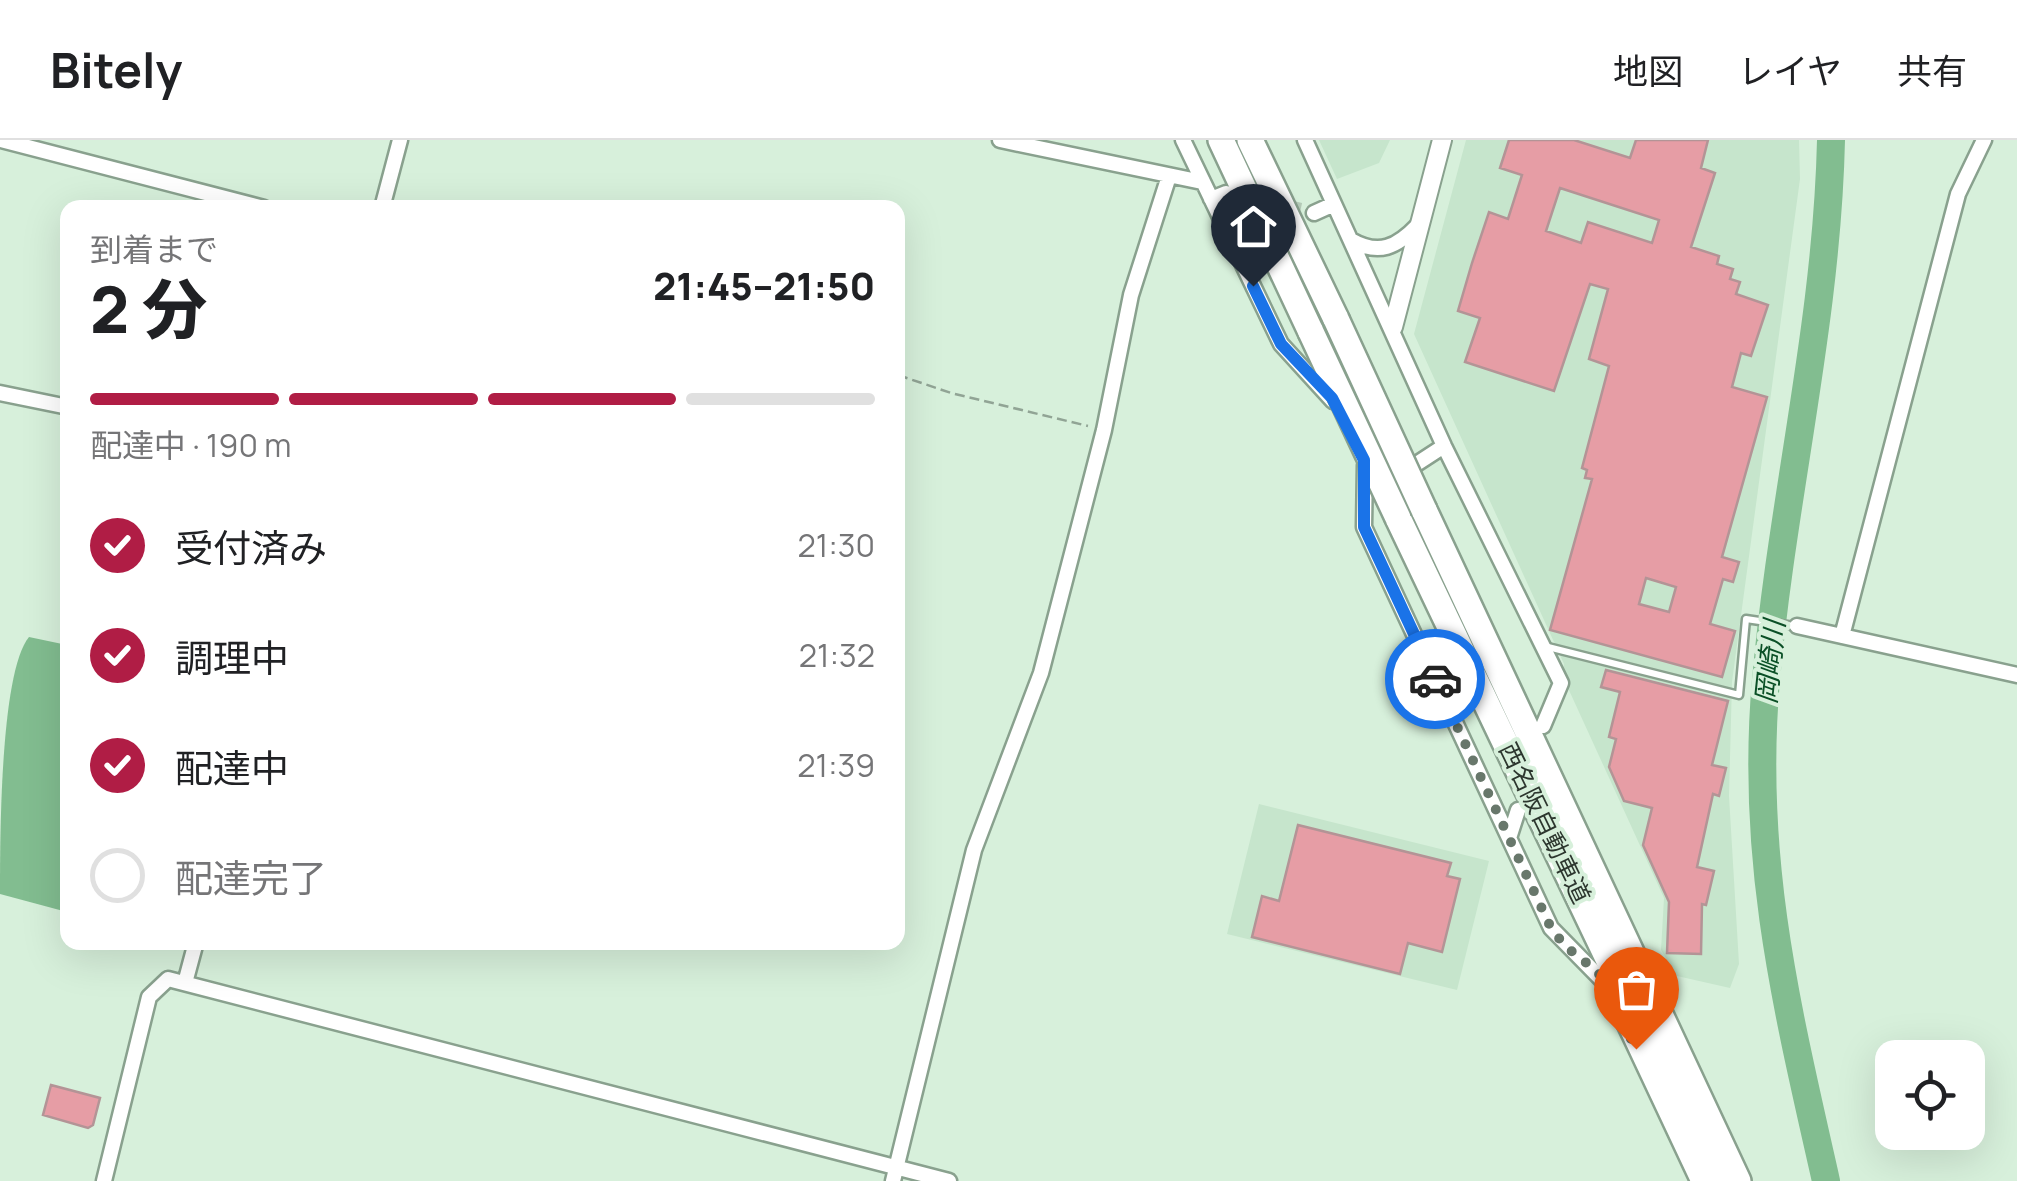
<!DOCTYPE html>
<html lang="ja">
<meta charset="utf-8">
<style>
body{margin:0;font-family:Manrope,"Noto Sans JP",sans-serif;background:#f6f6f6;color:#202124;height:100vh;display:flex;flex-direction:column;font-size:38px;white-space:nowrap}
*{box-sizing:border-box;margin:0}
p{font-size:32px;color:#757577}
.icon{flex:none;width:55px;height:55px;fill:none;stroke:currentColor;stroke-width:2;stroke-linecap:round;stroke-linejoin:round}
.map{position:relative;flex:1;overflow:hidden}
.side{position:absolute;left:60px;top:60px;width:845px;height:750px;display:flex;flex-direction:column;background:#fff;border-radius:20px;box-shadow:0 10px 40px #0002}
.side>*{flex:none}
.tools{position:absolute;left:1875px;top:900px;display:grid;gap:20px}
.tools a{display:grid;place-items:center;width:110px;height:110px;border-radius:20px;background:#fff;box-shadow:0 10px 40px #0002;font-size:50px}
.pin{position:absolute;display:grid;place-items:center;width:85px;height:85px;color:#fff;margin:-102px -42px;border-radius:50% 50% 50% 0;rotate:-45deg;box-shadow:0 0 10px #0007}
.pin .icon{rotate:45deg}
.courier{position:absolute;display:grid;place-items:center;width:100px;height:100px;margin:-50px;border:8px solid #1a73e8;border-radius:50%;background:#fff;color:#222;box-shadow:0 2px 12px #0007}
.headline em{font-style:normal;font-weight:800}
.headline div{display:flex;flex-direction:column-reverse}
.headline{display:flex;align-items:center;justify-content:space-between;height:170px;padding:0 30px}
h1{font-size:65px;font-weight:800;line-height:75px}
.bar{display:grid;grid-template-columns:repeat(4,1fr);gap:15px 10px;align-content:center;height:120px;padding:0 30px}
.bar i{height:12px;border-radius:8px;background:#e0e0e0}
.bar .on{background:#b01d45}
.bar p{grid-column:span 4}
ol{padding:0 30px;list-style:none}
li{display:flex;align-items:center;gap:30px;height:110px}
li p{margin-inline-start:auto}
li .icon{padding:10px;border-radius:50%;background:#b01d45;color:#fff;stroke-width:4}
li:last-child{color:#757577}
li i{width:55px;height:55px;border:5px solid #e0e0e0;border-radius:50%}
header{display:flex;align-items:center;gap:60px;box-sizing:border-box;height:140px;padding:0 50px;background:#fff;border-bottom:2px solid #e0e0e0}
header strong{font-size:48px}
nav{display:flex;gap:55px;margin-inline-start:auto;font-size:35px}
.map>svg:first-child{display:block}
.built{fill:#c6e5cc}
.water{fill:#82bd90}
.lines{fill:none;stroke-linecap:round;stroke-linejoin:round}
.river{stroke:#82bd90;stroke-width:28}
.building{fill:#e69da5;stroke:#b39496;stroke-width:2.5;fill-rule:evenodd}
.minor-tunnel{stroke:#b5cbb8;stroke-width:14;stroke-dasharray:14 7;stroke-linecap:butt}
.service-casing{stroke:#89a18e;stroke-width:11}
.minor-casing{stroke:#89a18e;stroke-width:19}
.tertiary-casing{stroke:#89a18e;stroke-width:22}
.motorway-casing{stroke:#89a18e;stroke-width:30}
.path{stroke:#91a495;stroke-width:2.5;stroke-dasharray:10 5;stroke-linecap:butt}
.service{stroke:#fff;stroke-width:6}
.minor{stroke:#fff;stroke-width:14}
.tertiary{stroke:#fff;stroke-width:18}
.motorway{stroke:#fff;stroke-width:25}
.motorway-bridge-casing{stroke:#89a18e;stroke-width:30;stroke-linecap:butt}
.motorway-bridge{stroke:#fff;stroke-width:25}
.done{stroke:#68776b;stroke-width:10;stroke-dasharray:0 18}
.route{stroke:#1a73e8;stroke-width:12}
.labels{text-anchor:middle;stroke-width:8;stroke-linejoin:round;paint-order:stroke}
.street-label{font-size:25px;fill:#2c362e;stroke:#d7f0db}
.water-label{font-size:28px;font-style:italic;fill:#0a4f26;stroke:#d7f0db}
</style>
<header>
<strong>Bitely</strong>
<nav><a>地図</a><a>レイヤ</a><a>共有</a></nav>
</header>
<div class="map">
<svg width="2017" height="1041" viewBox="0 0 2017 1041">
<rect width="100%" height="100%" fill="#d7f0db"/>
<path class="built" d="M1319,0H1390L1379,23L1337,39Z
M1466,0H1799L1800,39L1732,542L1729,656L1739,824L1730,848L1677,836L1661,810L1664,758L1568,548L1560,550L1564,524L1414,194Z
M1259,664L1489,721L1457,850L1227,794Z"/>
<path class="water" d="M29,497L67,505V772L0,754C0,699 0,532 29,497Z"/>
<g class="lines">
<path class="river" d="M1826,1041C1787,868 1750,720 1766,540C1782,359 1827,183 1831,0"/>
</g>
<path class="building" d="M1509,0H1574L1630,18L1636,0H1708L1701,28L1715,33L1691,107L1719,116L1717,124L1733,129L1730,139L1740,142L1736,154L1768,165L1751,216L1741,213L1732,247L1767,257L1722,417L1739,422L1733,442L1723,439L1710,484L1735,491L1722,537L1550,490L1592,339L1585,338L1587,330L1582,328L1609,226L1589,219L1608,149L1590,144L1554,251L1465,222L1480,178L1458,171L1472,123L1489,72L1508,79L1522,35L1500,28ZM1560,48L1659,80L1652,103L1588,82L1581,103L1546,91ZM1646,438L1676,447L1669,472L1639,464Z
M1606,530L1728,561L1712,625L1726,628L1719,656L1713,654L1697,727L1714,731L1706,765L1702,764L1701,814L1667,813L1669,762L1643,705L1652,668L1624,661L1609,627L1616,599L1609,597L1620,552L1601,547Z
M1298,685L1451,723L1447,736L1460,739L1442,812L1408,803L1400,834L1252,797L1262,756L1279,761Z
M51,945L100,958L93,985L88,988L43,975Z"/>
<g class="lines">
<path class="minor-tunnel" d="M1246,57L1314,73"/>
<defs>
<path id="service" d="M1548,507L1739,555L1746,479L1794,486"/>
<path id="minor" d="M1,0L264,68
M1000,0L1202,42
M1183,0L1281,204L1333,261
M1305,0L1444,306L1561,543L1543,586
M1211,59L1226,53
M382,68L400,0
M1314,73L1334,64
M1351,100C1379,116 1397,107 1418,85
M0,253L68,267
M1365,325L1364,387L1551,788L1605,843L1698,1041
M1378,349L1444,306
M1797,486L2017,535
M1842,496L1958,54L1984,0
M1509,698L1518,670
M185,843L196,802
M104,1041L149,857L168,839L949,1041
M893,1041L974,710L1041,533L1104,290L1131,155L1169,36"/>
<path id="tertiary" d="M1393,187L1442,0"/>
<path id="motorway" d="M1221,0L1311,192
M1250,0L1336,179
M1424,370L1738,1041
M1398,378L1714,1041"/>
</defs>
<use href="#service" class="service-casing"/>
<use href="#minor" class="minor-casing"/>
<use href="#tertiary" class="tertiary-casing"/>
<use href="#motorway" class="motorway-casing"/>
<path class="path" d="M898,235L951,253L1088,286"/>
<use href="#service" class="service"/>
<use href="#minor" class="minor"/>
<use href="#tertiary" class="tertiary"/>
<use href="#motorway" class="motorway"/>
<defs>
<path id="motorway-bridge" d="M1336,179L1424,370
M1311,192L1398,378"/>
</defs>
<use href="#motorway-bridge" class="motorway-bridge-casing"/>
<use href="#motorway-bridge" class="motorway-bridge"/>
</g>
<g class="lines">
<path class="done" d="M1435,539L1551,788L1565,806L1598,832L1636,909"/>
<path class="route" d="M1253,146L1281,204L1332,258L1364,320V387L1435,539"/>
</g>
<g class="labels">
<g class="street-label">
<text transform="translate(1545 683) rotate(64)" y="9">西名阪自動車道</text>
</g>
<g class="water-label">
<text transform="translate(1770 522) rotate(-84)" y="10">岡崎川</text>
</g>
</g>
</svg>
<div class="tools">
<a><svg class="icon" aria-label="locate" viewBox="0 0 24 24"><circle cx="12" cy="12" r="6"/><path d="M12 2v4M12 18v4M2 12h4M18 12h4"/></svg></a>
</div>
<div class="pin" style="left:1636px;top:909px;background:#ea580c"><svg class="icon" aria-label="bag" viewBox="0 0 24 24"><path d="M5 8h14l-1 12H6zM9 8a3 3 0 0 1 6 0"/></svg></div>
<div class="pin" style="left:1253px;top:146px;background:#1f2937"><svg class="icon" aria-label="home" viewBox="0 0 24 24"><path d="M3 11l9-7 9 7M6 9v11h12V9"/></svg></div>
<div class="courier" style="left:1435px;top:539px"><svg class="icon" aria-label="car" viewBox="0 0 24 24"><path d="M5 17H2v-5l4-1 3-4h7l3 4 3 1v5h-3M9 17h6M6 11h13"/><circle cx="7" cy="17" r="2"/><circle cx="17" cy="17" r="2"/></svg></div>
<section class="side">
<div class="headline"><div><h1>2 分</h1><p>到着まで</p></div><em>21:45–21:50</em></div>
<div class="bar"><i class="on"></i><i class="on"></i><i class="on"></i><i></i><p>配達中 · 190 m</p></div>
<ol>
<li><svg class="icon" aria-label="check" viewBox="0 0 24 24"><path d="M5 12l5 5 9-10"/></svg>受付済み<p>21:30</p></li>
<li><svg class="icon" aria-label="check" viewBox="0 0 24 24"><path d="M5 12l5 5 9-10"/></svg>調理中<p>21:32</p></li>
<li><svg class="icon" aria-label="check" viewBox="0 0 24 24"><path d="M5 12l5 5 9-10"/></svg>配達中<p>21:39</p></li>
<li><i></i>配達完了</li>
</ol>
</section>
</div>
